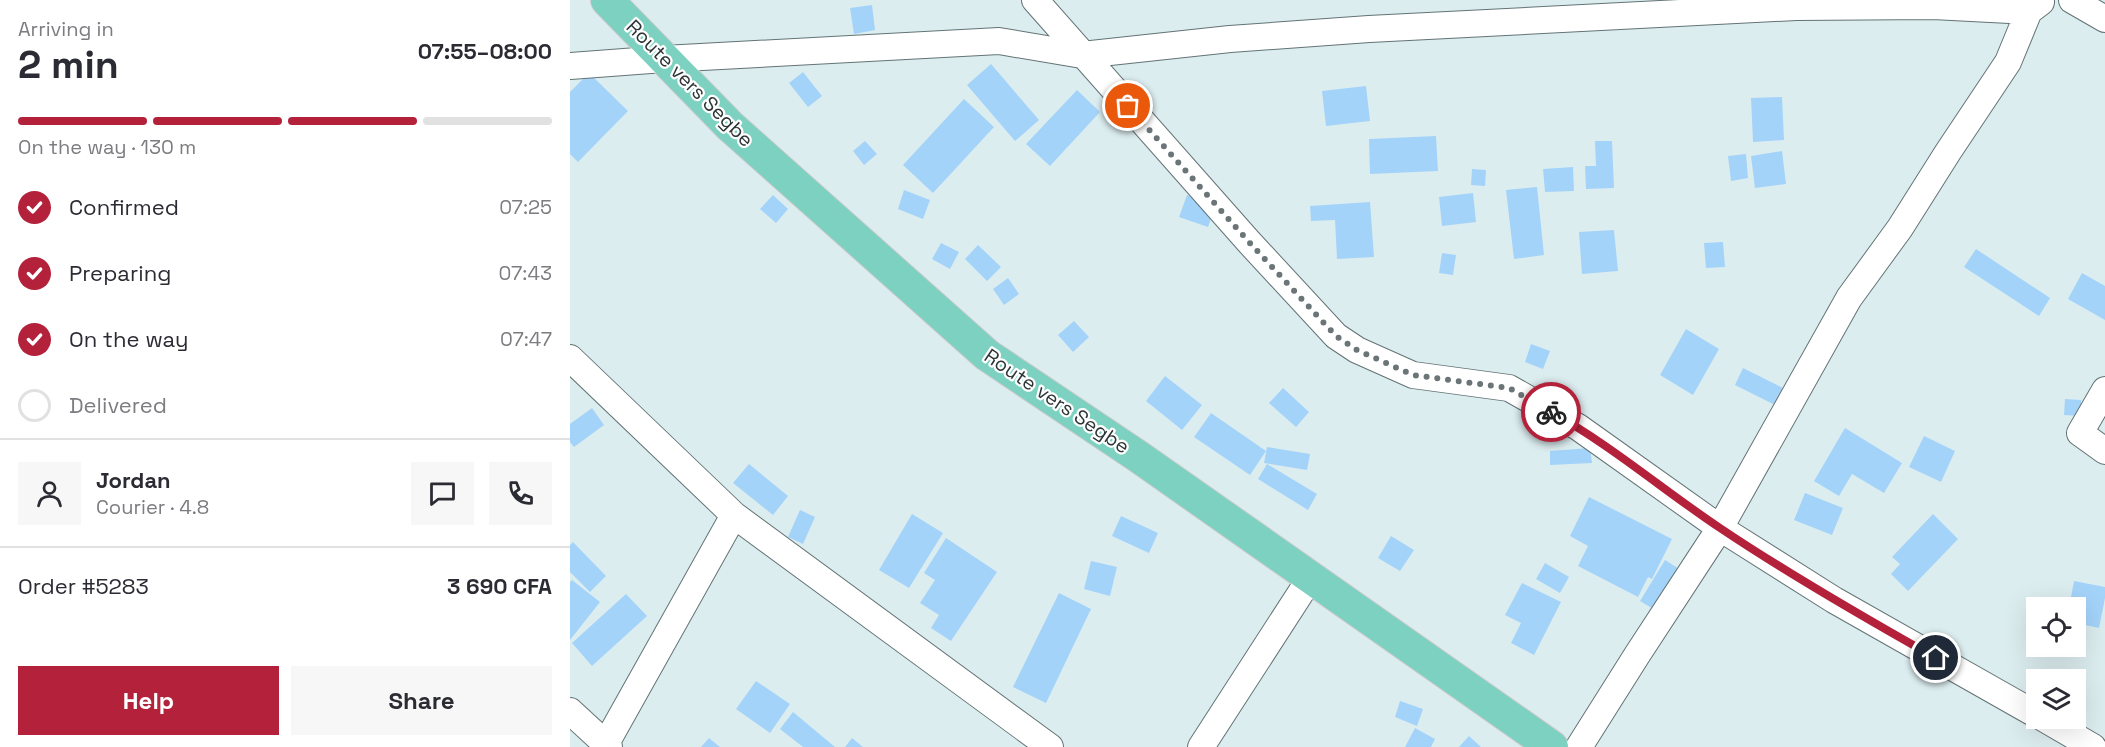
<!DOCTYPE html>
<meta charset="utf-8">
<style>
body{margin:0;font-family:"Space Grotesk",sans-serif;background:#f7f7f7;color:#2b2b33;height:100vh;display:flex;flex-direction:column;font-size:22px;white-space:nowrap}
*{box-sizing:border-box;margin:0}
p{font-size:20px;color:#7c7c81}
.icon{flex:none;width:33px;height:33px;fill:none;stroke:currentColor;stroke-width:2;stroke-linecap:round;stroke-linejoin:round}
.map{position:relative;flex:1;overflow:hidden}
.drawer{display:flex;flex-direction:column;background:#fff;width:570px}
.drawer>*{flex:none}
.tools{position:absolute;left:1456px;top:597px;display:grid;gap:12px}
.tools a{display:grid;place-items:center;width:60px;height:60px;border-radius:0px;background:#fff;box-shadow:0 6px 24px #0002;font-size:30px}
.pin{position:absolute;display:grid;place-items:center;width:51px;height:51px;color:#fff;margin:-26px;border:3px solid #fff;border-radius:50%;box-shadow:0 2px 6px #0007}
.courier{position:absolute;display:grid;place-items:center;width:60px;height:60px;margin:-30px;border:4px solid #b4213b;border-radius:50%;background:#fff;color:#222;box-shadow:0 2px 8px #0007}
.headline em{font-style:normal;font-weight:600}
.headline div{display:flex;flex-direction:column-reverse}
.headline{display:flex;align-items:center;justify-content:space-between;height:102px;padding:0 18px}
h1{font-size:39px;font-weight:600;line-height:45px}
.bar{display:grid;grid-template-columns:repeat(4,1fr);gap:9px 6px;align-content:center;height:72px;padding:0 18px}
.bar i{height:8px;border-radius:4px;background:#e1e1e2}
.bar .on{background:#b4213b}
.bar p{grid-column:span 4}
.line{display:flex;align-items:center;gap:15px;padding:0 18px;border-top:2px solid #e1e1e2}
.line div{flex:1}
.round{display:grid;place-items:center;flex:none;width:63px;height:63px;border-radius:0px;background:#f7f7f7}
ol{padding:0 18px;list-style:none}
li{display:flex;align-items:center;gap:18px;height:66px}
li p{margin-inline-start:auto}
li .icon{padding:6px;border-radius:50%;background:#b4213b;color:#fff;stroke-width:4}
li:last-child{color:#7c7c81}
li i{width:33px;height:33px;border:3px solid #e1e1e2;border-radius:50%}
.primary-button{display:flex;gap:12px;margin-top:auto;padding:12px 18px}
.primary-button a{flex:1;height:69px;border-radius:0px;background:#b4213b;color:#fff;font-size:24px;font-weight:600;line-height:69px;text-align:center}
.primary-button a+a{background:#f7f7f7;color:#2b2b33}
main{display:flex;flex:1;min-height:0}
.map>svg:first-child{display:block}
.building{fill:#a4d3f9}
.lines{fill:none;stroke-linecap:round;stroke-linejoin:round}
.minor-casing{stroke:#637375;stroke-width:28}
.major-casing{stroke:#c9cacb;stroke-width:34}
.minor{stroke:#fff;stroke-width:26}
.major{stroke:#7cd1c0;stroke-width:32}
.done{stroke:#6b7577;stroke-width:6;stroke-dasharray:0 10.8}
.route{stroke:#b4213b;stroke-width:8}
.labels{text-anchor:middle;stroke-width:4.5;stroke-linejoin:round;paint-order:stroke}
.street-label{font-size:20px;fill:#2e3536;stroke:#fff}
</style>
<main>
<section class="drawer">
<div class="headline"><div><h1>2 min</h1><p>Arriving in</p></div><em>07:55–08:00</em></div>
<div class="bar"><i class="on"></i><i class="on"></i><i class="on"></i><i></i><p>On the way · 130 m</p></div>
<ol>
<li><svg class="icon" aria-label="check" viewBox="0 0 24 24"><path d="M5 12l5 5 9-10"/></svg>Confirmed<p>07:25</p></li>
<li><svg class="icon" aria-label="check" viewBox="0 0 24 24"><path d="M5 12l5 5 9-10"/></svg>Preparing<p>07:43</p></li>
<li><svg class="icon" aria-label="check" viewBox="0 0 24 24"><path d="M5 12l5 5 9-10"/></svg>On the way<p>07:47</p></li>
<li><i></i>Delivered</li>
</ol>
<div class="line" style="height:108px"><a class="round"><svg class="icon" aria-label="person" viewBox="0 0 24 24"><circle cx="12" cy="8" r="4"/><path d="M4 21q1-7 8-7t8 7"/></svg></a><div><b>Jordan</b><p>Courier · 4.8</p></div><a class="round"><svg class="icon" aria-label="chat" viewBox="0 0 24 24"><path d="M4 5h16v11H9l-5 4z"/></svg></a><a class="round"><svg class="icon" aria-label="phone" viewBox="0 0 24 24"><path d="M5 4h4l2 5-3 2q2 4 5 5l2-3 5 2v4C11 20 4 13 5 4z"/></svg></a></div>
<div class="line" style="height:78px"><div>Order #5283</div><b>3 690 CFA</b></div>
<div class="primary-button"><a>Help</a><a>Share</a></div>
</section>
<div class="map">
<svg width="1535" height="747" viewBox="0 0 1535 747">
<rect width="100%" height="100%" fill="#dcedf0"/>
<path class="building" d="M302,5L305,30L284,34L280,8Z
M421,64L469,120L445,141L397,85Z
M233,72L252,96L238,107L219,83Z
M19,73L58,111L8,162L0,154V92Z
M796,86L800,121L756,126L752,91Z
M507,90L530,112L480,166L456,144Z
M1212,97L1214,140L1183,142L1181,98Z
M394,99L424,127L363,193L333,165Z
M866,136L868,171L800,174L799,139Z
M295,141L307,154L294,165L283,151Z
M1025,141H1042L1044,188L1016,189L1015,166H1026Z
M1212,151L1216,184L1185,188L1181,156Z
M1176,154L1178,178L1161,181L1158,156Z
M1003,167L1004,191L975,192L973,169Z
M902,169L916,170L915,186L901,185Z
M967,187L974,255L944,259L936,190Z
M334,190L360,200L353,219L328,209Z
M903,193L906,222L872,226L869,197Z
M203,195L218,209L206,223L190,209Z
M617,195L646,205L638,227L609,217Z
M800,202L804,257L767,259L765,220L741,221L740,206Z
M1044,230L1048,271L1012,274L1009,232Z
M1153,242L1155,267L1136,268L1134,243Z
M371,243L389,252L380,269L362,259Z
M408,245L431,267L417,281L395,259Z
M1406,249L1480,298L1469,316L1394,267Z
M872,253L886,255L883,275L869,273Z
M1512,273L1535,286V320L1498,299Z
M438,278L449,294L434,305L423,289Z
M504,321L519,337L503,352L488,335Z
M1116,329L1149,349L1123,395L1090,375Z
M961,344L980,351L973,369L955,362Z
M1173,368L1229,396L1221,413L1165,385Z
M595,376L632,405L612,430L576,401Z
M713,388L739,412L726,427L699,403Z
M1495,399L1511,400V416L1494,415Z
M22,408L34,425L4,447L0,442V424Z
M641,413L696,451L680,475L624,437Z
M1275,428L1332,463L1314,493L1282,474L1269,496L1244,481Z
M1354,436L1385,451L1371,482L1339,467Z
M697,447L740,454L737,470L694,463Z
M1020,448L1022,463L980,465V451Z
M179,464L218,496L203,515L163,483Z
M697,464L747,494L738,510L688,479Z
M1235,493L1273,508L1262,535L1224,520Z
M1019,497L1102,539L1082,579L1078,577L1068,597L1008,566L1018,546L1000,536Z
M230,510L245,517L233,544L218,537Z
M342,514L373,533L339,588L309,570Z
M1363,514L1388,539L1338,591L1321,574L1330,564L1322,557Z
M551,516L588,533L579,553L542,536Z
M821,536L844,550L830,571L808,558Z
M376,538L427,572L381,641L361,628L369,615L350,603L365,580L354,573Z
M3,542L36,576L20,592L0,572V545Z
M1095,560L1125,579L1100,619L1070,601Z
M521,561L547,567L540,596L514,589Z
M975,563L999,577L990,593L966,579Z
M2,580L30,602L0,640V582Z
M1504,581L1535,587V598L1529,628L1506,623V608H1499Z
M952,583L991,602L964,655L941,643L951,623L935,615Z
M489,593L521,609L476,703L443,687Z
M56,594L77,616L22,666L2,643Z
M186,681L220,704L200,733L166,709Z
M830,701L853,709L847,726L825,717Z
M223,712L265,747H233L210,729Z
M845,728L865,739L861,747H835Z
M899,736L911,747H889Z
M139,738L150,747H131Z
M282,738L293,747H275Z"/>
<g class="lines">
<defs>
<path id="minor" d="M465,0L679,242L766,336L787,350L843,375L939,388L1008,427L1150,528L1264,600L1467,715
M1502,0L1535,19
M0,66L94,59L429,41L512,55L660,39L799,29L1226,7L1363,6L1459,11
M0,358L164,515L480,747
M1535,390L1510,433L1535,451
M0,711L39,747
M1473,718L1523,747
M34,747L164,515
M631,747L741,577
M1009,747L1067,655L1150,528L1279,298L1330,228L1378,152L1438,62L1459,11L1471,2"/>
<path id="major" d="M37,0L160,126L417,355L569,457L982,747"/>
</defs>
<use href="#minor" class="minor-casing"/>
<use href="#major" class="major-casing"/>
<use href="#minor" class="minor"/>
<use href="#major" class="major"/>
</g>
<g class="lines">
<path class="done" d="M558,106L679,242L766,336L787,350L843,375L939,388L981,412"/>
<path class="route" d="M981,412C1041,445 1093,490 1150,528C1220,575 1293,617 1366,658"/>
</g>
<g class="labels">
<g class="street-label">
<text transform="translate(120 83) rotate(45)" y="7">Route vers Segbe</text>
<text transform="translate(487 401) rotate(34)" y="7">Route vers Segbe</text>
</g>
</g>
</svg>
<div class="tools">
<a><svg class="icon" aria-label="locate" viewBox="0 0 24 24"><circle cx="12" cy="12" r="6"/><path d="M12 2v4M12 18v4M2 12h4M18 12h4"/></svg></a>
<a><svg class="icon" aria-label="layers" viewBox="0 0 24 24"><path d="M12 4l9 5-9 5-9-5zM3 14l9 5 9-5"/></svg></a>
</div>
<div class="pin" style="left:558px;top:106px;background:#ea580c"><svg class="icon" aria-label="bag" viewBox="0 0 24 24"><path d="M5 8h14l-1 12H6zM9 8a3 3 0 0 1 6 0"/></svg></div>
<div class="pin" style="left:1366px;top:658px;background:#1f2937"><svg class="icon" aria-label="home" viewBox="0 0 24 24"><path d="M3 11l9-7 9 7M6 9v11h12V9"/></svg></div>
<div class="courier" style="left:981px;top:412px"><svg class="icon" aria-label="bike" viewBox="0 0 24 24"><circle cx="6" cy="16" r="4"/><circle cx="18" cy="16" r="4"/><path d="M6 16l4-8h5l3 8M10 8l3 8H6M13 5h3"/></svg></div>
</div>
</main>
